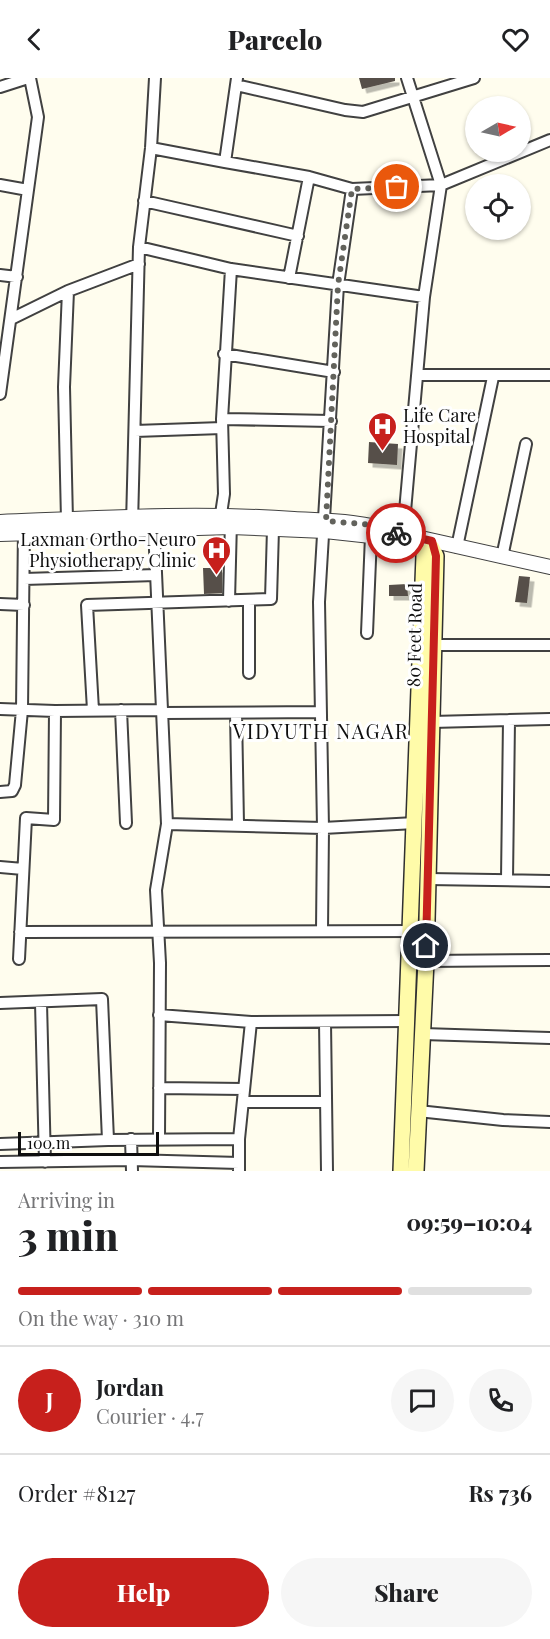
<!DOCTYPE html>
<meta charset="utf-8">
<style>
body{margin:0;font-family:"Playfair Display",serif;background:#f6f6f6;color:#202124;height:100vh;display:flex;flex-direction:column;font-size:22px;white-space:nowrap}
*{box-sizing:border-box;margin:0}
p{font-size:20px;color:#757577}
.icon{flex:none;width:33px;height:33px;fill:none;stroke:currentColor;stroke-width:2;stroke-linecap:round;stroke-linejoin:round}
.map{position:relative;height:1093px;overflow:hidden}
.sheet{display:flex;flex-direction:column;background:#fff;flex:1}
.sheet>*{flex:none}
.needle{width:39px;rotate:81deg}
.fabs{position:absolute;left:465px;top:18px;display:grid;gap:12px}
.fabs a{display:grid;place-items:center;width:66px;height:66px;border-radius:50%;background:#fff;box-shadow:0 2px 4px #0004;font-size:30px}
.scale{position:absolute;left:18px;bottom:15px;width:141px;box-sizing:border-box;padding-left:6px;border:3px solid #0e0e0e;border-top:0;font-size:16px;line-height:21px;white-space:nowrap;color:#0e0e0e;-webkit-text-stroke:4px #fff;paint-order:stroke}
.pin{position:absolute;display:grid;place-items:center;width:51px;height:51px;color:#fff;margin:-26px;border:3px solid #fff;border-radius:50%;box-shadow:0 2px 6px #0007}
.courier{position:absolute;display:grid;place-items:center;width:60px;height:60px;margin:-30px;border:4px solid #c7201c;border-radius:50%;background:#fff;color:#222;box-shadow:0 2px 8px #0007}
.headline em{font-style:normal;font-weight:800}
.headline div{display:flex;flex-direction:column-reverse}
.headline{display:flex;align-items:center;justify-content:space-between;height:102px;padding:0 18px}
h1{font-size:39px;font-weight:800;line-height:45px}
.bar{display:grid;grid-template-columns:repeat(4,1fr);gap:9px 6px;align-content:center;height:72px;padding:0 18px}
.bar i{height:8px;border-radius:4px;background:#e0e0e0}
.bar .selected{background:#c7201c}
.bar p{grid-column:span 4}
.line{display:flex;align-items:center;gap:15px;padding:0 18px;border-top:2px solid #e0e0e0}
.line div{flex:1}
.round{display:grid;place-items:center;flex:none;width:63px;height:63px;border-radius:32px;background:#f6f6f6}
.action{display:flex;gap:12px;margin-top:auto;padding:12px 18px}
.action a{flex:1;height:69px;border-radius:36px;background:#c7201c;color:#fff;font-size:24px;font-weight:800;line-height:69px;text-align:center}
.action a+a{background:#f6f6f6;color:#202124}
header{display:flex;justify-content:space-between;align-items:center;height:78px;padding:0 18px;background:#fff;font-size:27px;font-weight:800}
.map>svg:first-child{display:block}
.building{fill:#575049;filter:url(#shadow)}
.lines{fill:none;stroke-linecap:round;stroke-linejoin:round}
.minor-casing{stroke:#414141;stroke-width:14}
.tertiary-casing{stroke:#414141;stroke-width:16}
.secondary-casing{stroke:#303030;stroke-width:18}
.minor{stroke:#fff;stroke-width:10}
.tertiary{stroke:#fff;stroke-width:14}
.secondary{stroke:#fffba9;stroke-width:15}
.done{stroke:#62625c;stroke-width:6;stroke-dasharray:0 10.8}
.route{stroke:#c7201c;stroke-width:8}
.labels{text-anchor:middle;stroke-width:6;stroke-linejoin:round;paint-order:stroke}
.poi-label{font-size:18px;fill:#0e0e0e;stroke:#fff;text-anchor:start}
.street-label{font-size:18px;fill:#0e0e0e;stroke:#fff}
.neighbourhood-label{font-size:20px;letter-spacing:1.5px;fill:#0e0e0e;stroke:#fff}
</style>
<header><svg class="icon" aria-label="back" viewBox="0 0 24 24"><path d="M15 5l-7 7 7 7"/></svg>Parcelo<svg class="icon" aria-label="heart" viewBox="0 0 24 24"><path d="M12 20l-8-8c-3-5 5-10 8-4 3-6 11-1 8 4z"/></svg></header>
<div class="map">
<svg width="550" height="1093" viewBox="0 0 550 1093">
<defs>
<filter id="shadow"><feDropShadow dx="4.5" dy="4.5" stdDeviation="0" flood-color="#0004"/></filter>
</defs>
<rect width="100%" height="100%" fill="#fffdee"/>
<path class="building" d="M359,0H395V3L362,11Z
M369,364L398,366L397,387L368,385Z
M203,490H222V515L204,516Z
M519,498L530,499L527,525L515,524Z
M407,506L408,518H389V507Z"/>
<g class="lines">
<defs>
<path id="minor" d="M237,0L225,84L309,99L289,200
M236,7L345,32L363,34L474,0
M0,9L28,0
M151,70L225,84
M309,99L352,111L441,107L407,0
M0,107L28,112
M144,123L298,158
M139,169L231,191L424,219
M0,197L17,199
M11,241L68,213
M224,276L334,294
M418,297H550
M0,316L38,39L30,0
M222,341L331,343
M135,353L222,350
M221,436L224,416L222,341L231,191
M67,442L64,309L68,213L139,186
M132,446L139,169L151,70L155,0
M154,449L167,746
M403,456L424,219L441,107L550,62
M457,469L493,299
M502,479L526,366
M24,501L156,497
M249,522V595
M229,523L231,443
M0,526L24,527
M367,555L371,458
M434,567H550
M0,631L55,633
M93,632L87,527L271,521L273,451
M121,632L126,745
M162,635L321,634
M236,635L238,746
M432,644L550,641
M0,714L12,713L15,707L22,632L24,449
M0,789L23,791
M428,801L550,803
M507,802L509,642
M322,852L323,750L415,745
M20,854L417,853
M19,881L26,740L54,742L55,633L162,632
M426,883L550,882
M0,925L102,921L108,1062L239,1061V1093
M41,925L45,1084
M159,937L251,944
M325,944L327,1093
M423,956L550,960
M159,1010L244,1011
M243,1024H326
M418,1033L503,1042L550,1044
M131,1061L132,1093
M159,1061L160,885L156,812L167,746L323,750L319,524L338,207L352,111
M239,1061L251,944L407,943
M0,1066L108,1062
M0,1084L131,1082L239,1085"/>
<path id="tertiary" d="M0,444C98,440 196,434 294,441C327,443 362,443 394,454L550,489
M0,456L231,449L325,453L371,458L392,455"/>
<path id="secondary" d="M401,1093L424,477L432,470L436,478L426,883L416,1093"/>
</defs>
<use href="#minor" class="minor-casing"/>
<use href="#tertiary" class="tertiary-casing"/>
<use href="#secondary" class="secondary-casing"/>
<use href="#minor" class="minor"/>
<use href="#tertiary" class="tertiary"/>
<use href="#secondary" class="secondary"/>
</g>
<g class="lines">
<path class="done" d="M396,455L374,447L326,443L338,207L352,111L397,109"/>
<path class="route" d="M396,455L432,463L436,478L426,868"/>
</g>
<defs>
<symbol id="hospital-pin" viewBox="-11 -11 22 30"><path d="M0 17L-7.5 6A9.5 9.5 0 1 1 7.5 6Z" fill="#c7201c" stroke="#fff"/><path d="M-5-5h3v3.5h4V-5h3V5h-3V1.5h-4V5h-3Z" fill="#fff"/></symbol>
</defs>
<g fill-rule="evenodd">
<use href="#hospital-pin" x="366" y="332" width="33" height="45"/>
<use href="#hospital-pin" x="200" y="456" width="33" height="45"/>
</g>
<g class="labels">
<g class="poi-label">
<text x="403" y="344">Life Care<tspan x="403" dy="21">Hospital</tspan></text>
<text x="196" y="468" text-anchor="end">Laxman Ortho-Neuro<tspan x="196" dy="21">Physiotherapy Clinic</tspan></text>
</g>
<g class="street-label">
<text transform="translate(415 557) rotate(-89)" y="6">80 Feet Road</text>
</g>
<g class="neighbourhood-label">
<text x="321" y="661">VIDYUTH NAGAR</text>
</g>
</g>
</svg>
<div class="fabs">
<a><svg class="needle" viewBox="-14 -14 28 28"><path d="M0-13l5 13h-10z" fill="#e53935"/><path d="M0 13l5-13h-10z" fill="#757577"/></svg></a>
<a><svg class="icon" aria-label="locate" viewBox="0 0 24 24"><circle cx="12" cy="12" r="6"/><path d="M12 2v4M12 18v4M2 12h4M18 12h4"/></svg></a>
</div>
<div class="scale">100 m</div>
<div class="pin" style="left:397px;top:109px;background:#ea580c"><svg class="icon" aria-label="bag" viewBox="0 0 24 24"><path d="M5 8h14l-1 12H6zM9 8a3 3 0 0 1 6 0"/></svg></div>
<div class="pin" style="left:426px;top:868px;background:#1f2937"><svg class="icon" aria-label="home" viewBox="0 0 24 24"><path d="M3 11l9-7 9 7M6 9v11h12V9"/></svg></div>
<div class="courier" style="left:396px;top:455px"><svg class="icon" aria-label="bike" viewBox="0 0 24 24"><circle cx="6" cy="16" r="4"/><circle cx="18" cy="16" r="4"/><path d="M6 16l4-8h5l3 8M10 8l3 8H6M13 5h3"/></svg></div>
</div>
<section class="sheet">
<div class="headline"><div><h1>3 min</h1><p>Arriving in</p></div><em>09:59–10:04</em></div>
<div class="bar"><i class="selected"></i><i class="selected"></i><i class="selected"></i><i></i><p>On the way · 310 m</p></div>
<div class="line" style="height:108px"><b class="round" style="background:#c7201c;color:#fff">J</b><div><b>Jordan</b><p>Courier · 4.7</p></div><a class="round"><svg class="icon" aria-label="chat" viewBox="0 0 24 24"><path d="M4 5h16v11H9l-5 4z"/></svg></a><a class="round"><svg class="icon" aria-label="phone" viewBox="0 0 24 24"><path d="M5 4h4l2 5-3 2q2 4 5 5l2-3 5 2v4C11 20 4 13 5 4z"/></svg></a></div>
<div class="line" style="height:78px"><div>Order #8127</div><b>Rs 736</b></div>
<div class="action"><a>Help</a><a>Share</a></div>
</section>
